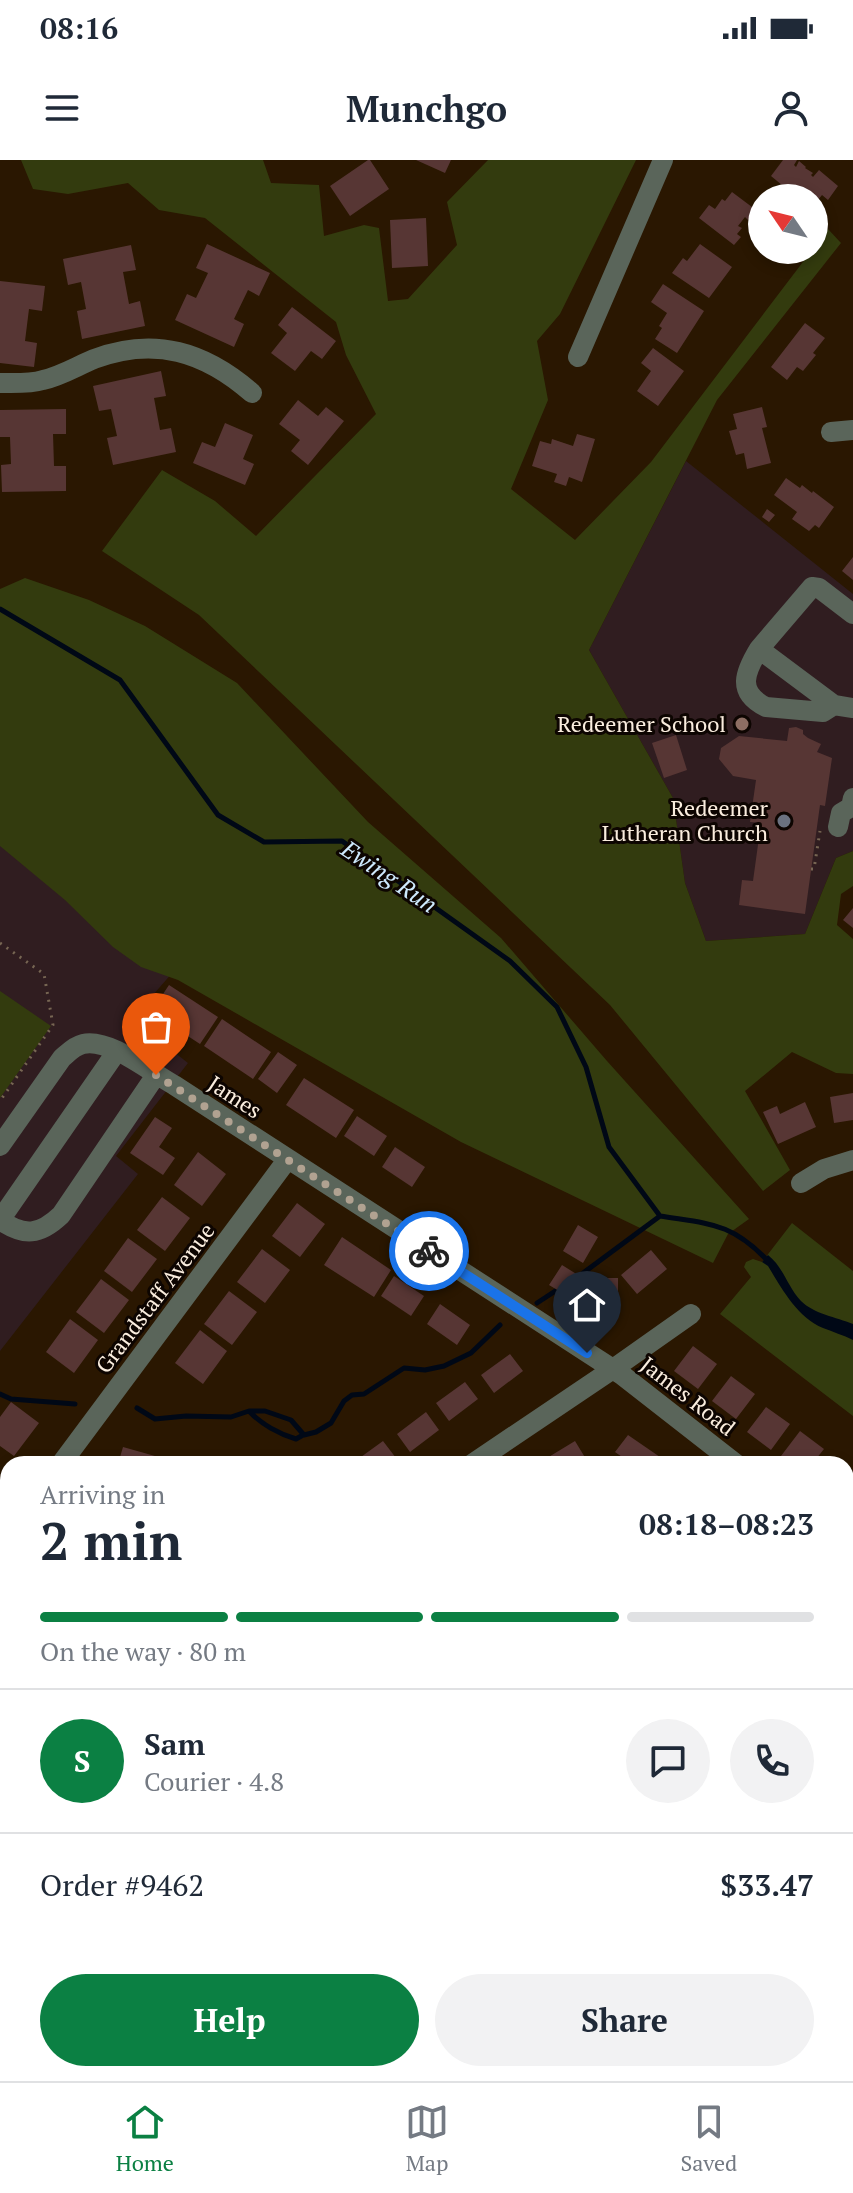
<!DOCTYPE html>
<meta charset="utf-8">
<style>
body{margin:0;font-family:"PT Serif",serif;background:#f2f2f3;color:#1f2937;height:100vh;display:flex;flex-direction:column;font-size:30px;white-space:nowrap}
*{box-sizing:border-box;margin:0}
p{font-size:26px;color:#747a83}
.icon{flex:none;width:44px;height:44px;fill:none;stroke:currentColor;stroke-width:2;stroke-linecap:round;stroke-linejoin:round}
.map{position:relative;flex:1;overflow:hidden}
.drawer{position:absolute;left:0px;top:1296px;width:854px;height:626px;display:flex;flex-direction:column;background:#fff;border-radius:24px 24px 0 0;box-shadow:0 4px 12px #0003}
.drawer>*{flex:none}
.needle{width:52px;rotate:305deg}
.controls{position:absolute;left:748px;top:24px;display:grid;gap:16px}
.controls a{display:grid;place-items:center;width:80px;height:80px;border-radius:50%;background:#fff;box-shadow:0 4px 12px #0003;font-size:40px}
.pin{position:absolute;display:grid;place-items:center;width:68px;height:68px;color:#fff;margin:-82px -34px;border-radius:50% 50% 50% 0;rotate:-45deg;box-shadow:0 0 8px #0007}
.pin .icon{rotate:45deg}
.courier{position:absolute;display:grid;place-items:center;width:80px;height:80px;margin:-40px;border:6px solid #1a73e8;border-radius:50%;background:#fff;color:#222;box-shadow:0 2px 10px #0007}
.headline em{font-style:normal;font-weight:800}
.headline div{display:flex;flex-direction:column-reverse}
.headline{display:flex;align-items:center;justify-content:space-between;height:136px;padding:0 40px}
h1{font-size:52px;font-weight:800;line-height:60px}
.bar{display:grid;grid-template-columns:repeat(4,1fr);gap:12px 8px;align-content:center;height:96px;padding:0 40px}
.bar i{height:10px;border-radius:6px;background:#e0e1e3}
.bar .active{background:#0b8043}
.bar p{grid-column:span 4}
.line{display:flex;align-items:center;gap:20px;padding:0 40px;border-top:2px solid #e0e1e3}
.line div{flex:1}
.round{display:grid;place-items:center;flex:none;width:84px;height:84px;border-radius:42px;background:#f2f2f3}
.primary-button{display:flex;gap:16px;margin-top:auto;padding:16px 40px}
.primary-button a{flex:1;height:92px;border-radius:48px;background:#0b8043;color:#fff;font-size:32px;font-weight:800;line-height:92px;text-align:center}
.primary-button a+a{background:#f2f2f3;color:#1f2937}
.status{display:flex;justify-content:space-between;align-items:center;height:56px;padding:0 40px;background:#fff;direction:ltr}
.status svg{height:22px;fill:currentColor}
header{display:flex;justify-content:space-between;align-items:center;height:104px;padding:0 40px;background:#fff;font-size:36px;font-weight:800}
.menu{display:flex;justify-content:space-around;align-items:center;height:112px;border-top:2px solid #e0e1e3;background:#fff;font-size:22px;color:#747a83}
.menu a{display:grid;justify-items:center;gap:4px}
.menu .active{color:#0b8043}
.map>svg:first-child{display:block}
.education{fill:#301d20}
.green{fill:#333b0e}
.water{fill:#000816}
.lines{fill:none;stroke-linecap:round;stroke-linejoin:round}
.stream{stroke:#000816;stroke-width:5}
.building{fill:#573634}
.path{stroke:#776653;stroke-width:3;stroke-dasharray:2 6;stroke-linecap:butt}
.minor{stroke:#5a655a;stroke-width:20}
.done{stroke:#b1a291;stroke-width:8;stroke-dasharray:0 14.4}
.route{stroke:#1a73e8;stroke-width:10}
.education-dot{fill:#8d6e63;stroke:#0d0501;stroke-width:3}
.worship-dot{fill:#6b7280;stroke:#0d0501;stroke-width:3}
.labels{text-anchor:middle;stroke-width:6;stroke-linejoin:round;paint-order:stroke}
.poi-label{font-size:22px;fill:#faedde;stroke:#0d0501;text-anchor:end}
.street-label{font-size:22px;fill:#faedde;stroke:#0d0501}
.water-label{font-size:24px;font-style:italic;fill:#cee9fd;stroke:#0d0501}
</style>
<div class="status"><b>08:16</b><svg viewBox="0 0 49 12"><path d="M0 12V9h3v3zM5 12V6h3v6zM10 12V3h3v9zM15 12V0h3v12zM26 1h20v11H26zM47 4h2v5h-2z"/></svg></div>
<header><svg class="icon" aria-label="menu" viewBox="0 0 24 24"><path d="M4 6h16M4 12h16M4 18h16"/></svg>Munchgo<svg class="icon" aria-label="person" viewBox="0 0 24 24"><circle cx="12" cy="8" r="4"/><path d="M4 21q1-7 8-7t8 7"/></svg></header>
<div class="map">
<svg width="853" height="1921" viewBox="0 0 853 1921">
<rect width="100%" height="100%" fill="#2a1701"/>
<path class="education" d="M686,301L853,434V691L836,698L805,774L706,781L685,723L673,638L589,490Z
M0,642L201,780L132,859L188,903L116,996L138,1014L0,1191Z"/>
<path class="green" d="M21,0H263L271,23L319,25L324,76L364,65L379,68L388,141L408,139L457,85L447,42L488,0H636L560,154L537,181L548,240L511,329L575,380L651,302L812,90H814L828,69L841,83L717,240L589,490L673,638L685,723L706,781L805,774L836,698L853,691V726L841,734L837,765L853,779V914L836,913L792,892L745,931L790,1010L763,1031L610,845L199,455L102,391L162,310L215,341L256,376L376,254L346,195L336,162L205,58L159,50L128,23L68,34L33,29Z
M25,418L89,440L145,466L237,523L368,662L501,778L607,901L749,1059L728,1074L713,1103L461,982L178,820L141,807L113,787L65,740L0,686V429Z
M0,831L51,866L0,938Z
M792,1063L853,1111V1256L720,1154L751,1117L744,1107L746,1102L753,1099L762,1102Z
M0,1880L8,1891V1914H24L29,1921H0Z"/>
<path class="water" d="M768,1095C784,1108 787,1126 801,1141C814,1154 836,1157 853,1164V1180C843,1175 833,1172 823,1168C797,1157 782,1129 768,1106L762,1102Z"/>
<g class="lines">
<path class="stream" d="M0,449L120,520L218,655L264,682L342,681L510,801L557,847L586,907L609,987L660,1056C709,1064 731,1062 768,1101
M575,1119L660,1056
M537,1143L563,1126
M0,1234L11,1239L75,1244
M137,1248L155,1259L186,1256L231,1257L249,1251H265L291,1260L304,1275L316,1272L331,1263L344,1241L352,1235L364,1234L404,1208L425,1210L444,1206L471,1193L500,1165
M250,1252C261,1264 279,1274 296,1279L303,1275"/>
</g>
<path class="building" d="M368,0H370L389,29L350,56L330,26Z
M416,0H451L445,13Z
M783,0H797L794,5L796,7L799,1L806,7L805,8L813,13L811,15L813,17L819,10L838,26L828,40L822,35L814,45V38H782L788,30L771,16Z
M732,32L756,50L748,60L745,57L738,66L742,68L737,74L741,77L734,85L699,58L709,45L715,49L722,39L725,41Z
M426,58L428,106L392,108L390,60Z
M207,84L270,113L259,136L248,130L234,159L244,164L234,187L175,160L187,134L196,138L208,113L196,108Z
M700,84L732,107L709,138L672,113L683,98L687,101Z
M131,85L136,110L123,112L129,144L140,141L145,166L82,179L77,151L86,149L81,122L68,125L63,99Z
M0,121L45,126L42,151L29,149L25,181L37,183L34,207L0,203Z
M663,124L704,151L677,193L655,179L662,168L659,166L667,153L651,142Z
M292,147L336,181L322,199L311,191L295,211L271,193L287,173L278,165Z
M805,163L825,178L813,193L816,195L803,211L797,207L787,220L771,207Z
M653,188L684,211L658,246L637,231L651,211L641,203Z
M161,211L166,236L154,238L160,270L171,268L176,292L113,305L107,278L117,276L111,249L99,251L93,226Z
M298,240L318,256L326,247L344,261L308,305L291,291L300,280L279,264Z
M762,247L767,267L762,268L771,303L747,309L744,293L736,295L729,271L737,269L733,254Z
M66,249V274H53L54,306H66V331L2,332L1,305L11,304L10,277H0V250Z
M225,263L253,275L243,299L254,304L245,325L193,303L202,282L215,287Z
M577,274L595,279L582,322L569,317L566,326L554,322L557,314L532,306L540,281L551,284L552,279L573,286Z
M786,318L800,328L802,325L812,333L813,331L834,347L819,368L815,365L809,371L792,359L797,352L774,335Z
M767,349L775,355L769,362L762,357Z
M853,397V420L842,411Z
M796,567L803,570V574L808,578L821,584L817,592L832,598L825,646L820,645L805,754L739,745L742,720L753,721L761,663L750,662L756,620L733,616L719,599L721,588L739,576L787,581L789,568Z
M676,575L687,610L664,618L652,583Z
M853,748V768L843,760Z
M169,825L218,857L200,884L151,852Z
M222,859L271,892L253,919L204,886Z
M278,892L297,905L277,933L258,919Z
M304,918L354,950L336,978L286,945Z
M853,933V960L834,963L830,937Z
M805,942L816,967L778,984L763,952L777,946L780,954Z
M357,956L387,976L374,996L344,976Z
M155,957L172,968L159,987L175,998L163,1015L130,993Z
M395,987L425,1007L412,1027L382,1007Z
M198,992L226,1014L202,1046L174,1025Z
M162,1037L190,1058L165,1091L137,1070Z
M297,1043L325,1064L300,1097L272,1076Z
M578,1065L598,1077L583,1103L563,1091Z
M342,1077L391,1110L374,1137L324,1105Z
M128,1078L157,1099L132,1132L104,1111Z
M262,1089L290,1110L265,1143L237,1122Z
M651,1090L667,1109L637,1134L621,1115Z
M562,1105L586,1120L574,1140L549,1125Z
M394,1116L424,1136L411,1156L381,1136Z
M589,1118H618V1145H588Z
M101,1119L129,1140L104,1173L76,1152Z
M229,1131L257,1152L232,1185L204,1164Z
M440,1144L470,1165L457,1185L427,1164Z
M70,1159L98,1180L74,1213L46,1192Z
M200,1170L227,1191L203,1224L175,1203Z
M693,1186L717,1204L698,1229L674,1211Z
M510,1194L523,1211L494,1233L481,1215Z
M731,1216L755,1234L736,1259L712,1241Z
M465,1222L478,1239L449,1261L436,1243Z
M11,1242L39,1263L14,1296L0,1286V1257Z
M766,1247L790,1264L771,1290L747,1272Z
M426,1252L439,1270L410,1292L397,1274Z
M800,1271L824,1289L812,1304H791L781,1296Z
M628,1275L660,1297L655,1304H632L615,1292Z
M383,1281L396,1298L388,1304H355L354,1302Z
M575,1281L589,1304H544L542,1301Z
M123,1287L162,1298L161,1304H118Z
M846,1308L853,1313V1318L846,1327Z
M853,1338V1357L846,1352V1348Z
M846,1438L853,1443V1464L849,1470L846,1468Z
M0,1545L8,1555V1583L6,1585L0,1578Z
M853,1561V1612L846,1607V1569Z
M8,1589V1640L0,1630V1596Z
M0,1716L8,1726V1738L0,1744Z
M846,1773L853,1778V1790L846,1799Z
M431,1914H456L462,1918L459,1921H426Z
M573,1914H583L593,1921H567Z
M725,1914H741L750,1921H720Z"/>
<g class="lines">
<path class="path" d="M811,709H814L820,671
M0,783L44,814L53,865L0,941"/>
<path class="minor" d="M578,197L663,0
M0,223C14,223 30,224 43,220C61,216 77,206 94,199C155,176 205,192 252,233
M831,272L853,270
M853,454L819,428L812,427L759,489L834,545L853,548
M759,489C745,512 736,532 766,547L823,552L834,545
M838,667L841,653L851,647L853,638
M0,986L62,898C68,893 74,886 83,884C110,878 150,912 174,925L622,1215L736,1304
M801,1023L824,1009L853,1000
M0,1060C24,1077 40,1075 61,1055L156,915
M0,1060L117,891
M61,1304L287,1000
M472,1304L613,1209L691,1154
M0,1386L8,1376
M846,1390L853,1396
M0,1481L8,1491
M846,1660L853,1665
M846,1690L853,1681
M0,1826L8,1837
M67,1914L72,1921
M335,1914L340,1921
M489,1914L498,1921
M375,1921L380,1914
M667,1921L672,1914"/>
</g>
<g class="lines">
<path class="done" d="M156,915L429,1091"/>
<path class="route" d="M429,1091L587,1193"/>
</g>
<circle class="education-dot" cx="742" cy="564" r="8"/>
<circle class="worship-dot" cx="784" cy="661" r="8"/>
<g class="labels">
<g class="poi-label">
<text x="726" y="572">Redeemer School</text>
<text x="768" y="656">Redeemer<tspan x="768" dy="25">Lutheran Church</tspan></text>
</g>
<g class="street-label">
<text transform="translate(235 937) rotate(33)" y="8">James</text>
<text transform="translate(155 1138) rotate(-53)" y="8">Grandstaff Avenue</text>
<text transform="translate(688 1236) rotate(38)" y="8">James Road</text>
</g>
<g class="water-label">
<text transform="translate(389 717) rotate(34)" y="8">Ewing Run</text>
</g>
</g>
</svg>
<div class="controls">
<a><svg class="needle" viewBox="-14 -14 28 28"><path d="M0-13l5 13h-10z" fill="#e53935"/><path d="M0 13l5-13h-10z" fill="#747a83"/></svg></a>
</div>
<div class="pin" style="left:156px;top:915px;background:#ea580c"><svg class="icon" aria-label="bag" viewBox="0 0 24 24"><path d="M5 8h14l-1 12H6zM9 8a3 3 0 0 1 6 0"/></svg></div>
<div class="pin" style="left:587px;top:1193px;background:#1f2937"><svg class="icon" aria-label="home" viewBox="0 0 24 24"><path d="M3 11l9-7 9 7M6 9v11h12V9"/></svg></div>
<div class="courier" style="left:429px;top:1091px"><svg class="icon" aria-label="bike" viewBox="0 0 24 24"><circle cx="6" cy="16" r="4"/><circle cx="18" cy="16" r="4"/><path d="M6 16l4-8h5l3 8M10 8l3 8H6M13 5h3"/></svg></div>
<section class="drawer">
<div class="headline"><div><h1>2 min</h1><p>Arriving in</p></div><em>08:18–08:23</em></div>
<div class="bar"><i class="active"></i><i class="active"></i><i class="active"></i><i></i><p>On the way · 80 m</p></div>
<div class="line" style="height:144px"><b class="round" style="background:#0b8043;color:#fff">S</b><div><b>Sam</b><p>Courier · 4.8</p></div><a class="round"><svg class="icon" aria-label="chat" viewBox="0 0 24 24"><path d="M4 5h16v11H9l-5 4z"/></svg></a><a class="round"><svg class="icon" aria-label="phone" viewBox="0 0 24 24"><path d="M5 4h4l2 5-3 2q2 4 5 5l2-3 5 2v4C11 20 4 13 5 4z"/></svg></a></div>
<div class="line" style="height:104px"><div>Order #9462</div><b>$33.47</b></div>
<div class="primary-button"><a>Help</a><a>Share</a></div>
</section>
</div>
<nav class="menu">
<a class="active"><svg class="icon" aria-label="home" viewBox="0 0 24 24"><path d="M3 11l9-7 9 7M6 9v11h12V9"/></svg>Home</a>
<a><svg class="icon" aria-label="map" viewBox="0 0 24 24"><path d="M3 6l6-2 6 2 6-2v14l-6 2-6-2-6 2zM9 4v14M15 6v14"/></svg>Map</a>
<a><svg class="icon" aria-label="saved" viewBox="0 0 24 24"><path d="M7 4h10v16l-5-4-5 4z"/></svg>Saved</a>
</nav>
